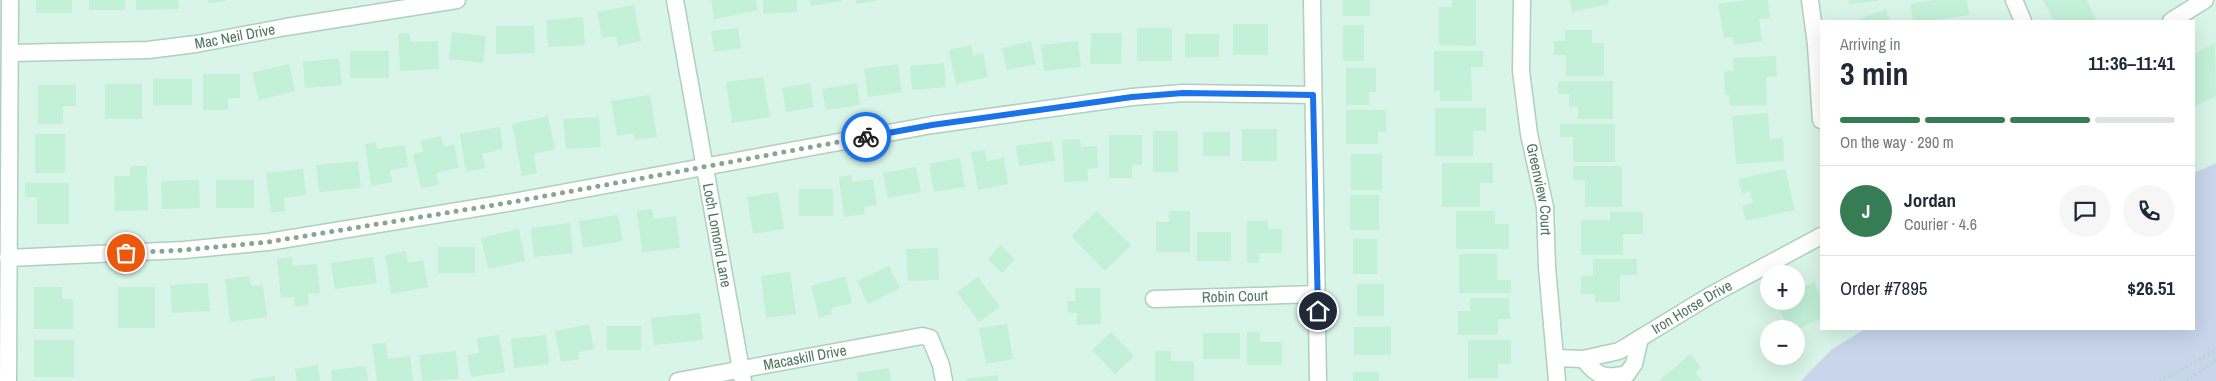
<!DOCTYPE html>
<meta charset="utf-8">
<style>
body{margin:0;font-family:"Archivo Narrow",sans-serif;background:#f6f6f7;color:#1f2937;height:100vh;display:flex;flex-direction:column;font-size:19px;white-space:nowrap}
*{box-sizing:border-box;margin:0}
p{font-size:16px;color:#747a83}
.icon{flex:none;width:28px;height:28px;fill:none;stroke:currentColor;stroke-width:2;stroke-linecap:round;stroke-linejoin:round}
.map{position:relative;flex:1;overflow:hidden}
.drawer{position:absolute;left:1820px;top:20px;width:375px;height:310px;display:flex;flex-direction:column;background:#fff;border-radius:0px;box-shadow:0 5px 20px #0002}
.drawer>*{flex:none}
.tools{position:absolute;left:1760px;top:265px;display:grid;gap:10px}
.tools a{display:grid;place-items:center;width:45px;height:45px;border-radius:50%;background:#fff;box-shadow:0 5px 20px #0002;font-size:25px}
.pin{position:absolute;display:grid;place-items:center;width:42px;height:42px;color:#fff;margin:-21px;border:2px solid #fff;border-radius:50%;box-shadow:0 1px 5px #0007}
.courier{position:absolute;display:grid;place-items:center;width:50px;height:50px;margin:-25px;border:4px solid #1a73e8;border-radius:50%;background:#fff;color:#222;box-shadow:0 1px 6px #0007}
.head em{font-style:normal;font-weight:800}
.head div{display:flex;flex-direction:column-reverse}
.head{display:flex;align-items:center;justify-content:space-between;height:85px;padding:0 20px}
h1{font-size:32px;font-weight:800;line-height:38px}
.bar{display:grid;grid-template-columns:repeat(4,1fr);gap:8px 5px;align-content:center;height:60px;padding:0 20px}
.bar i{height:6px;border-radius:4px;background:#e0e1e3}
.bar .selected{background:#367d55}
.bar p{grid-column:span 4}
.line{display:flex;align-items:center;gap:12px;padding:0 20px;border-top:1px solid #e0e1e3}
.line div{flex:1}
.round{display:grid;place-items:center;flex:none;width:52px;height:52px;border-radius:26px;background:#f6f6f7}
.map>svg:first-child{display:block}
.residential{fill:#d9f4e9;fill-rule:evenodd}
.green{fill:#c8d5ea}
.building{fill:#c3f1d7}
.lines{fill:none;stroke-linecap:round;stroke-linejoin:round}
.minor-casing{stroke:#afcfbf;stroke-width:19}
.path{stroke:#a5d7bb;stroke-width:2.5;stroke-dasharray:1 4;stroke-linecap:butt}
.minor{stroke:#fff;stroke-width:16}
.done{stroke:#84a693;stroke-width:5;stroke-dasharray:0 9}
.route{stroke:#1a73e8;stroke-width:6}
.labels{text-anchor:middle;stroke-width:4;stroke-linejoin:round;paint-order:stroke}
.street-label{font-size:15px;fill:#4d775e;stroke:#f1fffa}
</style>
<div class="map">
<svg width="2216" height="381" viewBox="0 0 2216 381">
<rect width="100%" height="100%" fill="#ebfcf6"/>
<path class="residential" d="M0,0H2216V163L2194,173V21H1821V329H1865L1832,349L1801,381H0ZM1769,274H1796V301H1769ZM1769,329H1796V356H1769Z"/>
<path class="green" d="M2216,163V381H1801L1832,349L1865,329H2194V173Z"/>
<path class="building" d="M36,0H72V13H36Z
M89,0H125L126,10H89Z
M136,0H178L179,9L136,10Z
M208,0H227V1L208,3Z
M711,0H756L758,10L714,19Z
M763,0H797V12L763,14Z
M810,0H841V1L811,6Z
M856,0H876V1L856,4Z
M1343,0H1370V16H1343Z
M1452,0H1476V46L1439,45V7H1452Z
M1570,0H1608L1609,4L1572,12Z
M1747,0H1768L1770,18L1759,19L1762,41L1734,45L1733,37L1724,38L1718,4Z
M1849,0H1878V1L1849,4Z
M1933,0H1967L1969,15L1929,21H1913L1910,4Z
M2043,0H2087L2096,20L2054,21Z
M634,5L641,41L618,46L616,36L602,38L597,12Z
M1886,9L1890,21H1854Z
M583,17L585,45L548,47L546,20Z
M1233,24H1268V55H1233Z
M1343,25H1364V61H1343Z
M496,26H534L535,53L496,54Z
M738,28L741,48L714,52L711,31Z
M1137,28H1172V61H1137Z
M1565,30H1592V43H1604V76H1566V55H1554V41H1565Z
M452,32L486,36L483,63L449,59Z
M410,33V42L438,41L439,69L400,71L398,34Z
M1091,33H1122L1121,64H1090Z
M1185,34H1219V57H1185Z
M1031,41L1036,64L1007,70L1002,48Z
M1078,41L1081,67L1044,71L1041,45Z
M2215,43L2216,96L2194,107V54Z
M971,45L973,55L983,53L988,77L956,84L949,50Z
M350,51H389V78H350Z
M1434,51H1483V67H1471L1472,101H1440V91H1434Z
M1776,56L1777,76L1766,77L1767,105L1730,106L1729,95H1725L1724,71H1734L1733,58Z
M339,58L342,85L305,88L303,62Z
M944,63L946,87L912,90L910,66Z
M289,64L295,91L259,100L252,73Z
M898,64L902,92L868,97L864,69Z
M1346,68H1376V92H1369V105H1346Z
M203,74H240V98H228V110H203Z
M763,77L770,117L732,123L726,82Z
M153,79H192V105H153Z
M1558,81H1613V119H1578V107H1569V94H1558Z
M810,83L814,107L786,112L782,88Z
M857,83L860,105L826,110L822,89Z
M105,84H142V119H105Z
M38,85H76V106H63V124H38Z
M650,95L657,137L635,140L633,133L617,136L611,101Z
M1435,108H1486V131H1473V156H1435Z
M1346,110H1386V132H1378V144H1346Z
M1768,113L1770,139L1783,138L1784,161L1736,164L1732,116Z
M548,116L555,149L534,154L537,173L522,176L512,124Z
M599,117L601,147L566,149L563,119Z
M1560,124H1615V162H1573V137H1560Z
M500,127L503,149L482,154L485,168L466,172L460,134Z
M1242,129H1277V161H1242Z
M1153,131H1178V172H1153Z
M1203,132H1230V156H1203Z
M35,134H65V173H35Z
M1109,135H1142V165H1132V178H1109Z
M441,136L444,147L454,144L459,168L436,173L439,185L421,188L413,154L423,152L421,141Z
M1080,139L1081,147L1097,146L1098,168L1087,169L1088,181L1064,182L1062,140Z
M1052,141L1055,161L1019,166L1016,146Z
M376,142L377,149L405,145L408,167L390,170L392,182L371,186L365,144Z
M985,150L987,161L1004,158L1008,184L978,190L971,152Z
M1351,154H1382V190H1351Z
M960,158L965,187L934,192L929,164Z
M358,161L361,188L319,192L316,165Z
M1442,163H1493V183H1480V207H1442Z
M130,166H147L148,210L115,211L114,176H130Z
M1573,166H1622V207H1585V180H1573Z
M916,167L921,192L888,198L883,173Z
M303,169L306,195L284,198L285,211L271,213L266,173Z
M1785,169L1795,210L1746,221L1742,206L1753,203L1750,191L1742,194L1738,179Z
M851,175L852,182L873,179L877,205L864,207L865,214L844,217L839,177Z
M199,180L200,208L162,209L161,181Z
M216,180H254V208H216Z
M25,183H69V224H37V197H25Z
M799,189H833V216H799Z
M778,192L784,229L753,234L747,197Z
M1350,195H1379V230H1350Z
M652,209L654,219L676,216L680,248L642,252L637,211Z
M1097,211L1131,245L1105,271L1071,236Z
M1169,211H1190V252H1156V222H1169Z
M1456,211H1495V224H1509V249H1456Z
M1610,212H1643V234H1623V255H1581V220H1610Z
M618,215L623,241L583,248L579,221Z
M1247,221H1268V229H1282V253H1259V263H1247Z
M570,223L573,253L534,257L531,228Z
M519,229L525,261L488,269L481,238Z
M1197,232H1231V261H1197Z
M1353,239H1377V274H1353Z
M1001,245L1015,259L1002,273L988,259Z
M438,247H475V273H438Z
M938,248L939,280L908,281L906,249Z
M406,251L408,263L423,260L428,287L391,294L385,255Z
M1459,254H1497V280H1511V293H1459Z
M292,257L293,266L317,264L320,293L308,294L309,305L295,307L294,297L281,298L277,259Z
M373,257L377,283L335,289L331,263Z
M1593,259H1637V275H1620V302H1595V294H1581V276H1593Z
M889,266L900,288L868,304L857,281Z
M790,272L796,314L766,318L761,276Z
M249,276L251,286L263,285L267,317L230,322L225,279Z
M845,276L852,303L831,308L832,314L819,318L811,286Z
M978,277L1000,307L979,322L957,292Z
M1796,282H1798L1801,288L1814,282L1821,295V318L1796,331V329H1790L1774,301H1796Z
M208,283L210,311L172,313L170,285Z
M1357,284H1384V316H1357Z
M34,287H62V299H73V329H34Z
M118,287H155V328H118Z
M1075,288H1100L1101,324L1077,325V313H1068L1067,301H1075Z
M1470,298H1509L1510,319H1498V335H1458V311H1470Z
M700,313L703,340L654,345L651,318Z
M589,324L594,349L578,352L580,359L561,362L555,331Z
M1007,324L1013,359L986,364L979,328Z
M607,326H641V350H607Z
M1354,327H1391V355H1354Z
M1111,332L1134,356L1115,374L1092,350Z
M1247,332H1260V342H1282V365H1247Z
M1203,333H1240V359H1203Z
M499,335L505,372L471,377L467,355L479,353L477,338Z
M546,335L549,364L514,368L511,339Z
M34,340H74V377H34Z
M1468,340H1511V364H1498V378H1468Z
M386,343L388,359L410,356L413,381H377L372,344Z
M456,351L459,379L422,381L419,355Z
M1155,351H1171V361H1194V381H1155Z
M1690,354L1701,367L1695,373L1702,381H1659Z
M318,365L320,381H297L295,369Z
M366,366L368,381H332L331,370Z
M889,368L891,381H858L857,373Z
M1353,372H1379V381H1353Z
M998,375V381H966V379Z
M275,376V381H250V380Z"/>
<g class="lines">
<defs>
<g id="minor">
<path id="s1" d="M675,0L743,381"/>
<path d="M1312,0L1318,381"/>
<path id="s2" d="M1522,0L1521,71L1529,134L1545,207L1547,267L1557,381"/>
<path d="M1810,0L1816,45L1821,120"/>
<path d="M2014,0L2023,21"/>
<path d="M2171,21L2205,0"/>
<path id="s3" d="M12,53L148,50L196,44L286,27L457,0"/>
<path d="M8,258L184,250L268,242L507,203L932,125L1132,97L1183,93L1313,95"/>
<path id="s4" d="M1154,299L1317,294"/>
<path id="s5" d="M1556,358L1583,359L1619,351L1711,295L1821,236"/>
<path d="M1583,359C1599,377 1603,379 1627,374L1634,364L1640,338"/>
<path d="M8,381L10,0"/>
<path id="s6" d="M678,381L922,336L930,338L941,365L944,381"/>
</g>
</defs>
<use href="#minor" class="minor-casing"/>
<path class="path" d="M2160,381L2216,350
M2187,381L2216,360"/>
<use href="#minor" class="minor"/>
</g>
<g class="lines">
<path class="done" d="M126,253L184,250L268,242L507,203L866,137"/>
<path class="route" d="M866,137L932,125L1132,97L1183,93L1313,95L1318,311"/>
</g>
<g class="labels">
<g class="street-label">
<text dy="5" stroke="none"><textPath href="#s3" startOffset="224">Mac Neil Drive</textPath></text>
<text dy="5" stroke="none"><textPath href="#s2" startOffset="191">Greenview Court</textPath></text>
<text dy="5" stroke="none"><textPath href="#s1" startOffset="239">Loch Lomond Lane</textPath></text>
<text dy="5" stroke="none"><textPath href="#s4" startOffset="81">Robin Court</textPath></text>
<text dy="5" stroke="none"><textPath href="#s5" startOffset="149">Iron Horse Drive</textPath></text>
<text dy="5" stroke="none"><textPath href="#s6" startOffset="129">Macaskill Drive</textPath></text>
</g>
</g>
</svg>
<div class="tools">
<a>+</a>
<a>−</a>
</div>
<div class="pin" style="left:126px;top:253px;background:#ea580c"><svg class="icon" aria-label="bag" viewBox="0 0 24 24"><path d="M5 8h14l-1 12H6zM9 8a3 3 0 0 1 6 0"/></svg></div>
<div class="pin" style="left:1318px;top:311px;background:#1f2937"><svg class="icon" aria-label="home" viewBox="0 0 24 24"><path d="M3 11l9-7 9 7M6 9v11h12V9"/></svg></div>
<div class="courier" style="left:866px;top:137px"><svg class="icon" aria-label="bike" viewBox="0 0 24 24"><circle cx="6" cy="16" r="4"/><circle cx="18" cy="16" r="4"/><path d="M6 16l4-8h5l3 8M10 8l3 8H6M13 5h3"/></svg></div>
<section class="drawer">
<div class="head"><div><h1>3 min</h1><p>Arriving in</p></div><em>11:36–11:41</em></div>
<div class="bar"><i class="selected"></i><i class="selected"></i><i class="selected"></i><i></i><p>On the way · 290 m</p></div>
<div class="line" style="height:90px"><b class="round" style="background:#367d55;color:#fff">J</b><div><b>Jordan</b><p>Courier · 4.6</p></div><a class="round"><svg class="icon" aria-label="chat" viewBox="0 0 24 24"><path d="M4 5h16v11H9l-5 4z"/></svg></a><a class="round"><svg class="icon" aria-label="phone" viewBox="0 0 24 24"><path d="M5 4h4l2 5-3 2q2 4 5 5l2-3 5 2v4C11 20 4 13 5 4z"/></svg></a></div>
<div class="line" style="height:65px"><div>Order #7895</div><b>$26.51</b></div>
</section>
</div>
